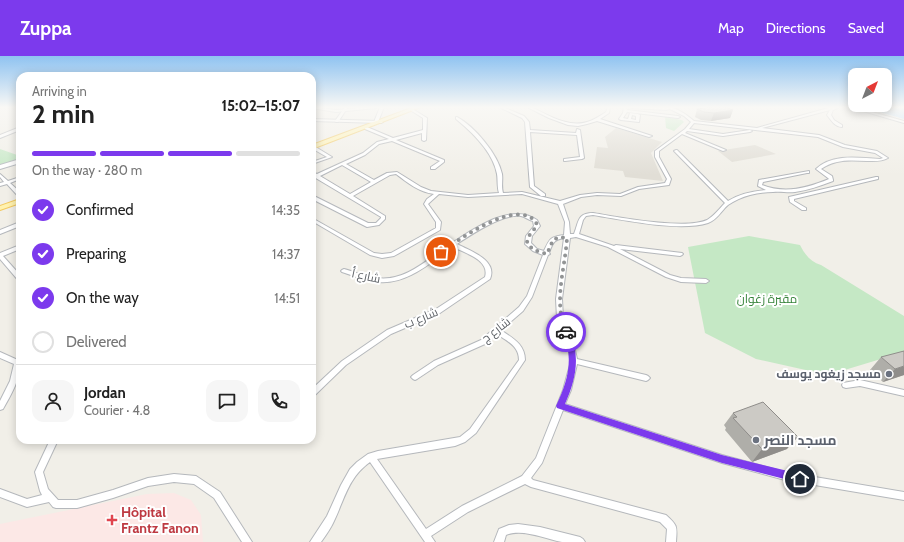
<!DOCTYPE html>
<meta charset="utf-8">
<style>
body{margin:0;font-family:Cabin,Cairo,sans-serif;background:#f6f6f6;color:#222;height:100vh;display:flex;flex-direction:column;font-size:15px;white-space:nowrap}
*{box-sizing:border-box;margin:0}
p{font-size:13px;color:#767676}
.icon{flex:none;width:22px;height:22px;fill:none;stroke:currentColor;stroke-width:2;stroke-linecap:round;stroke-linejoin:round}
.map{position:relative;flex:1;overflow:hidden}
.details{position:absolute;left:16px;top:16px;width:300px;height:372px;display:flex;flex-direction:column;background:#fff;border-radius:12px;box-shadow:0 2px 10px #0003}
.details>*{flex:none}
.needle{width:26px;rotate:42deg}
.buttons{position:absolute;left:848px;top:12px;display:grid;gap:8px}
.buttons a{display:grid;place-items:center;width:44px;height:44px;border-radius:8px;background:#fff;box-shadow:0 2px 10px #0003;font-size:20px}
.pin{position:absolute;display:grid;place-items:center;width:34px;height:34px;color:#fff;margin:-17px;border:2px solid #fff;border-radius:50%;box-shadow:0 1px 4px #0007}
.courier{position:absolute;display:grid;place-items:center;width:40px;height:40px;margin:-20px;border:3px solid #7c3aed;border-radius:50%;background:#fff;color:#222;box-shadow:0 1px 5px #0007}
.headline em{font-style:normal;font-weight:700}
.headline div{display:flex;flex-direction:column-reverse}
.headline{display:flex;align-items:center;justify-content:space-between;height:68px;padding:0 16px}
h1{font-size:26px;font-weight:700;line-height:30px}
.bar{display:grid;grid-template-columns:repeat(4,1fr);gap:6px 4px;align-content:center;height:48px;padding:0 16px}
.bar i{height:5px;border-radius:3px;background:#e0e0e0}
.bar .selected{background:#7c3aed}
.bar p{grid-column:span 4}
.line{display:flex;align-items:center;gap:10px;padding:0 16px;border-top:1px solid #e0e0e0}
.line div{flex:1}
.round{display:grid;place-items:center;flex:none;width:42px;height:42px;border-radius:12px;background:#f6f6f6}
ol{padding:0 16px;list-style:none}
li{display:flex;align-items:center;gap:12px;height:44px}
li p{margin-inline-start:auto}
li .icon{padding:4px;border-radius:50%;background:#7c3aed;color:#fff;stroke-width:4}
li:last-child{color:#767676}
li i{width:22px;height:22px;border:2px solid #e0e0e0;border-radius:50%}
header{display:flex;align-items:center;gap:24px;box-sizing:border-box;height:56px;padding:0 20px;background:#7c3aed;color:#fff}
header strong{font-size:19px}
nav{display:flex;gap:22px;margin-inline-start:auto;font-size:14px}
.map>svg:first-child{display:block}
.education{fill:#e1ded6}
.medical{fill:#fce8e6}
.green{fill:#c5e8c5}
.water{fill:#aadaff}
.lines{fill:none;stroke-linecap:round;stroke-linejoin:round}
.minor-casing{stroke:#b5b8bc;stroke-width:2}
.tertiary-casing{stroke:#b5b8bc;stroke-width:2}
.secondary-casing{stroke:#b6babf;stroke-width:2}
.primary-casing{stroke:#f2c960;stroke-width:2}
.minor{fill:#fff;fill-rule:evenodd}
.tertiary{fill:#fff;fill-rule:evenodd}
.secondary{fill:#fff;fill-rule:evenodd}
.primary{fill:#fff2af;fill-rule:evenodd}
.wall{fill:#afaea9}
.shaded-wall{fill:#8f8d8a}
.building{fill:#cccac5;stroke:#8f8d8a}
.route{fill:#7c3aed}
.done{stroke:#929495;stroke-width:4;stroke-dasharray:0 7.2}
.worship-dot{fill:#6b7280;stroke:#fff;stroke-width:1.5}
.health-dot{fill:#e0444e;stroke:#fff;stroke-width:1.5}
.labels{text-anchor:middle;stroke-width:4;stroke-linejoin:round;paint-order:stroke}
.street-label{font-size:12px;fill:#5f6368;stroke:#fff}
.park-label{font-size:12px;fill:#348238;stroke:#fff}
.worship-label{font-size:12px;font-weight:bold;fill:#5b616d;stroke:#fff;text-anchor:end}
.near-worship-label{font-size:14px;font-weight:bold;fill:#5b616d;stroke:#fff;text-anchor:start}
.near-health-label{font-size:14px;font-weight:bold;fill:#be3a42;stroke:#fff;text-anchor:start}
</style>
<header>
<strong>Zuppa</strong>
<nav><a>Map</a><a>Directions</a><a>Saved</a></nav>
</header>
<div class="map">
<svg width="904" height="486" viewBox="0 0 904 486">
<rect width="100%" height="100%" fill="#f1efe8"/>
<path class="education" d="M616,72L662,86L651,97L663,125L625,121L623,115L594,112L597,91L608,92L605,81Z
M755,89L776,98L732,106L718,95Z"/>
<path class="medical" d="M174,437L191,444L201,459L203,486H0V468L147,438Z"/>
<path class="green" d="M665,61L682,64L684,66L674,75L666,72Z
M0,93L20,100V104L0,110Z
M749,180L800,189C805,199 811,206 821,209L904,260V296L828,319L756,303L705,277L688,191Z"/>
<path class="water" d="M862,51H904V63Z"/>
<g class="lines">
<defs>
<path id="minor" d="M345,51H348L338,66H336L335,65Z
M380,51H384L378,66L375,67L374,66Z
M499,51H503L524,60L529,66L530,74L576,77L577,73L580,74L584,102L582,103L565,105H564V103L580,101L577,79L530,76L534,130L545,138V140H541L530,131L525,66L522,62Z
M527,51H531C548,59 568,72 587,66C594,64 600,60 606,56L608,51H610L609,57L600,63L652,80L649,81L597,65L587,68L578,70L568,69L549,62Z
M624,51H626L627,54L678,60L680,61L678,62L627,56L623,62L628,63L630,57L638,58L640,59L639,66L621,64L619,63L623,57ZM632,59L636,60V64L631,63Z
M666,51C675,50 687,59 694,65L757,72L832,51H838V52L833,54L831,59L834,64L842,69V71C835,71 831,64 827,59L830,54L762,72L819,79L845,89L877,95L888,102C881,106 874,105 867,105C850,104 835,103 821,113L832,120L833,124V125C820,130 808,134 795,136C787,137 781,135 773,136C766,136 757,137 750,139C742,141 734,145 728,149C721,155 717,164 708,167C680,176 623,164 593,159L586,160L583,164L579,178L614,190L616,189L682,197L683,198L682,199L680,200L620,193L670,219L681,222L706,223L709,225L706,227L681,226L666,221L608,191L576,181L570,182L562,243L563,262L573,285L577,303L646,319L648,320L650,322L648,324L646,325L577,308L571,334L565,348L722,399L785,416L904,436V444L785,424L722,407L563,354L542,407L531,422L533,424L666,459C678,470 677,470 676,486H666L667,473L660,466L531,431L525,428L468,456L431,480L435,486H425L370,406C348,422 345,442 334,465C331,472 326,479 321,486H310L327,460L341,429L350,413L357,406L368,398L378,395L460,381L470,373L519,304C519,290 507,285 497,278L485,288L438,309L417,323L415,324L413,323L411,321L413,319L434,305L481,284L519,251L527,240L543,199L533,195L525,188L526,180L534,170L533,165C529,164 525,161 521,160C502,158 472,178 457,188C470,195 498,204 490,223L440,257L391,278L346,309L315,339L312,340V333L342,305L387,274L436,253L485,221C490,204 465,197 453,191C431,206 407,229 378,226C366,225 354,220 342,216L341,215L342,214L344,213C355,216 366,221 377,222C405,226 428,203 450,188V187H452C475,172 512,146 537,164L540,170L532,180L531,187L537,193L544,195C550,182 550,181 564,179L565,166L558,148L522,138L468,141L439,138L428,148L441,166L440,174L394,200L382,202L370,199L312,165V162L374,197L382,198L391,197L436,172V166L424,148L427,143L434,138C419,136 408,127 396,118L390,119L353,140L385,160V163L379,169L367,171L312,143V140H314L368,167H376L381,162V161L314,121L312,119V116L317,118L363,97L377,86L389,83L365,73V71H367L393,82L423,74V62L410,54V52H411L427,62L426,84L424,85L422,84V77L396,84L444,104V106L435,113H431V111L440,105L392,85L379,88L365,99L346,108L374,124L387,117L397,116L421,131L431,135L468,139L499,137C497,131 498,124 497,118C493,96 472,76 456,63V61H457C474,70 498,98 502,118C503,124 501,130 503,137L522,136L560,145L580,139L597,137L620,138L638,131L665,127L667,123L655,101V95L685,73L691,66L684,60ZM694,67L818,81L843,91L875,97L883,102L880,103C859,102 833,97 816,113L828,122L829,123C807,132 785,138 762,129L763,126L807,117H809V115L759,124L758,130L766,134C753,135 739,138 728,145L677,94H676L674,95L675,96L725,147C719,153 714,160 707,164C685,174 618,161 593,157C577,157 579,166 574,178H570L569,166L563,148L581,141L597,139L621,140L639,133L669,129L671,123L659,101V95L682,78L723,95L726,94L685,77L687,75L723,80L750,76L752,75L750,74L723,78L689,73ZM342,109L371,126L350,138L320,120ZM564,182L556,243L557,262L567,285L571,305L563,334L536,402L522,420L462,450L426,473L377,403L455,390L465,386L476,377L525,304C525,288 512,282 501,274L523,255L532,241L548,199L550,198L549,197C553,187 553,184 564,182Z
M312,90H314L332,101L312,108V106L327,101L313,93H312Z
M0,118L8,125L20,121V123L10,127L20,136V140H18L7,128L0,130V127L4,126L0,121Z
M876,121H878V123L794,143V145L806,152V154H802L790,146L789,141Z
M20,166V170L0,178V174Z
M20,189V193L3,200L20,219V225L18,224L0,203V197Z
M0,296L20,305C20,324 12,337 3,353L0,354V345L10,325L14,308L0,302Z
M860,324L904,334V340L860,330L846,332L843,331L842,329L843,327Z
M50,384H58L43,416L48,433L58,444H77L113,434L148,422L174,418L196,420L220,436L252,486H242L214,442L194,428L174,426L148,430L113,442L77,452H56L53,451L49,446L27,451L0,441V433L27,443L42,439L40,435L35,416Z
M518,468L540,471L580,481L583,483L585,486C577,486 569,486 562,486C545,483 523,472 506,479L504,486H494L499,473L509,469Z"/>
<path id="tertiary" d="M630,51H680L666,54L632,52Z
M849,51H854L904,65V67Z
M20,71V74L0,82V79Z"/>
<path id="secondary" d="M312,51L336,54L367,51H378L376,52L336,56L312,52Z
M312,63L381,65L383,66L381,67L312,65Z
M20,103V107L0,113V109Z"/>
<path id="primary" d="M414,51H421L312,93V89Z
M20,143V147L0,154V150Z"/>
</defs>
<use href="#minor" class="minor-casing"/>
<use href="#tertiary" class="tertiary-casing"/>
<use href="#secondary" class="secondary-casing"/>
<use href="#primary" class="primary-casing"/>
<use href="#minor" class="minor"/>
<use href="#tertiary" class="tertiary"/>
<use href="#secondary" class="secondary"/>
<use href="#primary" class="primary"/>
</g>
<path class="wall" d="M697,53L733,54L730,62L711,65L701,64L695,61Z
M881,301L904,319L883,326L870,314Z
M733,357L787,393L752,406L725,374L726,372L724,369Z"/>
<path class="shaded-wall" d="M733,54L730,62L711,65L714,57Z
M904,310V319L883,326L895,313Z
M798,381L787,393L752,406L762,393Z"/>
<path class="building" d="M711,51H725L733,54L714,57L704,56L697,53Z
M904,295V310L895,313L881,301Z
M763,346L798,381L762,393L733,362L737,361L733,357Z"/>
<linearGradient id="sky" x2="0" y2="1"><stop stop-color="#8fc3f1"/><stop offset="0.43" stop-color="#f9f8f5"/><stop offset="1" stop-color="#f9f8f5" stop-opacity="0"/></linearGradient>
<rect width="904" height="119" fill="url(#sky)"/>
<path class="route" d="M566,274L569,275C581,299 576,324 565,348L722,399L800,418L804,423L803,426L800,427L722,407L557,352L556,350C568,325 574,303 563,276Z"/>
<g class="lines">
<path class="done" d="M441,196C460,183 516,142 536,166L537,170L530,178L527,186C531,194 539,196 547,198L553,184L559,181L567,182C565,214 553,245 566,276"/>
</g>
<g class="worship-dot">
<circle cx="889" cy="318" r="4"/>
<circle cx="756" cy="384" r="4"/>
</g>
<path class="health-dot" d="M110 458h4v4h4v4h-4v4h-4v-4h-4v-4h4z"/>
<g class="labels">
<g class="street-label">
<text transform="translate(366 220) rotate(12)" y="4">شارع أ</text>
<text transform="translate(421 262) rotate(-23)" y="4">شارع ب</text>
<text transform="translate(496 274) rotate(-38)" y="4">شارع ج</text>
</g>
<g class="park-label">
<text x="767" y="247">مقبرة زغوان</text>
</g>
<g class="worship-label">
<text x="881" y="322">مسجد زيغود يوسف</text>
</g>
<g class="near-worship-label">
<text x="764" y="389">مسجد النصر</text>
</g>
<g class="near-health-label">
<text x="121" y="461">Hôpital<tspan x="121" dy="16">Frantz Fanon</tspan></text>
</g>
</g>
</svg>
<div class="buttons">
<a><svg class="needle" viewBox="-14 -14 28 28"><path d="M0-13l5 13h-10z" fill="#e53935"/><path d="M0 13l5-13h-10z" fill="#767676"/></svg></a>
</div>
<div class="pin" style="left:441px;top:196px;background:#ea580c"><svg class="icon" aria-label="bag" viewBox="0 0 24 24"><path d="M5 8h14l-1 12H6zM9 8a3 3 0 0 1 6 0"/></svg></div>
<div class="pin" style="left:800px;top:423px;background:#1f2937"><svg class="icon" aria-label="home" viewBox="0 0 24 24"><path d="M3 11l9-7 9 7M6 9v11h12V9"/></svg></div>
<div class="courier" style="left:566px;top:276px"><svg class="icon" aria-label="car" viewBox="0 0 24 24"><path d="M5 17H2v-5l4-1 3-4h7l3 4 3 1v5h-3M9 17h6M6 11h13"/><circle cx="7" cy="17" r="2"/><circle cx="17" cy="17" r="2"/></svg></div>
<section class="details">
<div class="headline"><div><h1>2 min</h1><p>Arriving in</p></div><em>15:02–15:07</em></div>
<div class="bar"><i class="selected"></i><i class="selected"></i><i class="selected"></i><i></i><p>On the way · 280 m</p></div>
<ol>
<li><svg class="icon" aria-label="check" viewBox="0 0 24 24"><path d="M5 12l5 5 9-10"/></svg>Confirmed<p>14:35</p></li>
<li><svg class="icon" aria-label="check" viewBox="0 0 24 24"><path d="M5 12l5 5 9-10"/></svg>Preparing<p>14:37</p></li>
<li><svg class="icon" aria-label="check" viewBox="0 0 24 24"><path d="M5 12l5 5 9-10"/></svg>On the way<p>14:51</p></li>
<li><i></i>Delivered</li>
</ol>
<div class="line" style="height:72px"><a class="round"><svg class="icon" aria-label="person" viewBox="0 0 24 24"><circle cx="12" cy="8" r="4"/><path d="M4 21q1-7 8-7t8 7"/></svg></a><div><b>Jordan</b><p>Courier · 4.8</p></div><a class="round"><svg class="icon" aria-label="chat" viewBox="0 0 24 24"><path d="M4 5h16v11H9l-5 4z"/></svg></a><a class="round"><svg class="icon" aria-label="phone" viewBox="0 0 24 24"><path d="M5 4h4l2 5-3 2q2 4 5 5l2-3 5 2v4C11 20 4 13 5 4z"/></svg></a></div>
</section>
</div>
